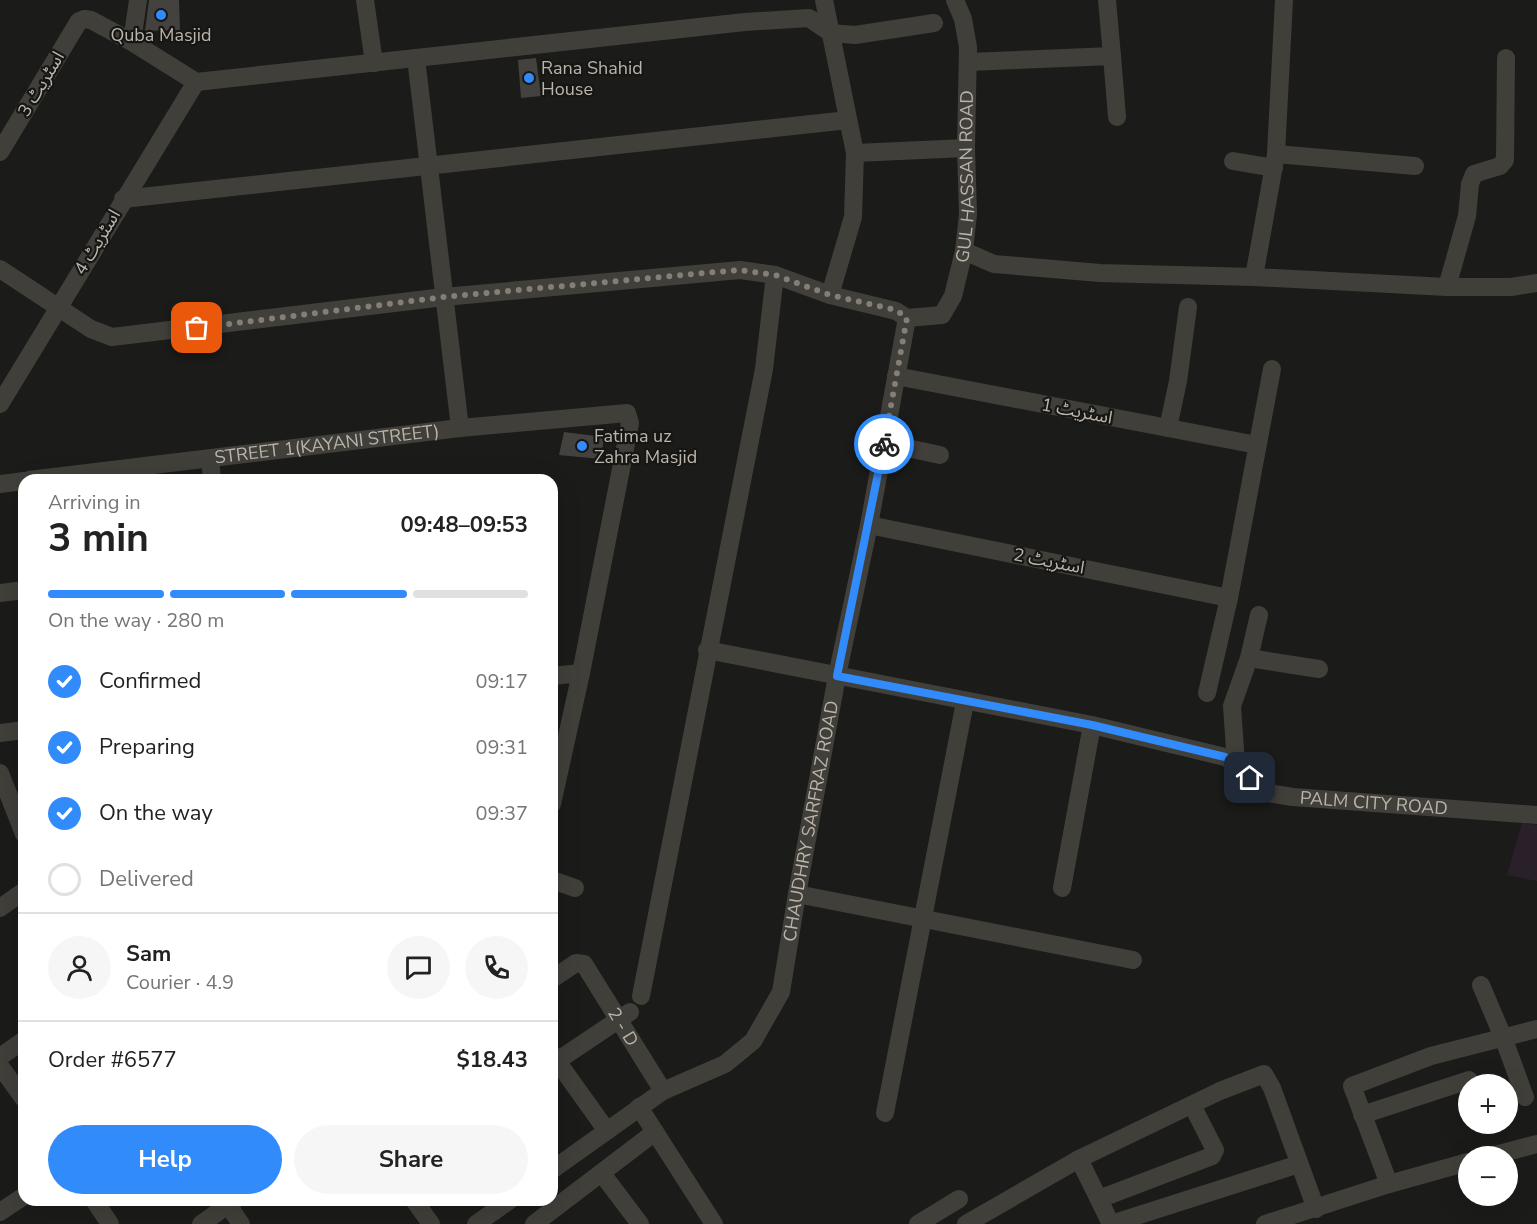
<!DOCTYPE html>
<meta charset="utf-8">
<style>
body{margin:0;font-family:"Nunito Sans","Noto Sans Arabic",sans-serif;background:#f6f6f6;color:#222;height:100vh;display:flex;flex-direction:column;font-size:22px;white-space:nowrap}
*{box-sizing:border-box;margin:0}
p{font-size:20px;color:#767676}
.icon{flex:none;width:33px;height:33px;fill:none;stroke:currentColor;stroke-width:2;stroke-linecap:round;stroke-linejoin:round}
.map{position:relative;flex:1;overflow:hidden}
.side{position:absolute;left:18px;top:474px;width:540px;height:732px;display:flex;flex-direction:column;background:#fff;border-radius:18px;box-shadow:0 6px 24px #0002}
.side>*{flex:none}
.controls{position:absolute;left:1458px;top:1074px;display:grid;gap:12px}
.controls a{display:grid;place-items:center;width:60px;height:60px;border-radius:50%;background:#fff;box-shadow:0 6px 24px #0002;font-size:30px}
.pin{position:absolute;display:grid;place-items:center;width:51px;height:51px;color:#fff;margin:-26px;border-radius:12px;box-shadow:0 3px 9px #0006}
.courier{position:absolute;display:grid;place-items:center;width:60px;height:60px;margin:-30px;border:4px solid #328bfa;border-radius:50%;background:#fff;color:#222;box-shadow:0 2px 8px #0007}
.head em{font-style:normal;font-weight:700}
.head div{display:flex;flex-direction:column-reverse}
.head{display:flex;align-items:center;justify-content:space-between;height:102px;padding:0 30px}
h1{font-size:39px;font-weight:700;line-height:45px}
.bar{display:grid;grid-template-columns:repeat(4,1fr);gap:9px 6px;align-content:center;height:72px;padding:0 30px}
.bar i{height:8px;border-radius:4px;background:#e0e0e0}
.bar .active{background:#328bfa}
.bar p{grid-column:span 4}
.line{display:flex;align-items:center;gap:15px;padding:0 30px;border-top:2px solid #e0e0e0}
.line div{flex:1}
.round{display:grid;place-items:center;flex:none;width:63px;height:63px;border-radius:32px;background:#f6f6f6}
ol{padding:0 30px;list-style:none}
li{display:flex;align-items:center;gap:18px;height:66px}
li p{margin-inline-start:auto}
li .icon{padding:6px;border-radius:50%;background:#328bfa;color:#fff;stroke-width:4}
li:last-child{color:#767676}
li i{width:33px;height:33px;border:3px solid #e0e0e0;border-radius:50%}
.cta{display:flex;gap:12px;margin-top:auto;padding:12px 30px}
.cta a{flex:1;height:69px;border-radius:36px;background:#328bfa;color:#fff;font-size:24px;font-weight:700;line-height:69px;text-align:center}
.cta a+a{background:#f6f6f6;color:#222}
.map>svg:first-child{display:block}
.green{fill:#2a2029}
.building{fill:#43423e}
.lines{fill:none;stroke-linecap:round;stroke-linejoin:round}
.street{stroke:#403f3a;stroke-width:18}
.done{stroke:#837e78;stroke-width:6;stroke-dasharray:0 10.8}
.route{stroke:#328bfa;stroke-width:8}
.poi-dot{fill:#328bfa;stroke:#161614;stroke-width:2}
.labels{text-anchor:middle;stroke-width:4.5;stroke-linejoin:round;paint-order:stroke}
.poi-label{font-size:18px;fill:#bbb4ab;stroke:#161614;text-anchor:start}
.street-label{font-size:18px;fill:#bbb4ab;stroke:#161614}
</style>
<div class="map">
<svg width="1537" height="1224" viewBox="0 0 1537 1224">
<rect width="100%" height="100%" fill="#1b1b19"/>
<path class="green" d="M1522,823L1537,825V881L1507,875Z"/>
<path class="building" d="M149,0H179L180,30L145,31Z
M536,58L541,96L521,98L518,60Z
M564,432L604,437L601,459L559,455Z"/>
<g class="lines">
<g class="street">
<path d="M365,0L374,63"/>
<path d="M824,0L855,153L853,217L830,295"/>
<path d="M1107,0L1112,56"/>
<path d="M132,42L138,0"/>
<path d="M416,58L460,428"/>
<path d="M968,62L1112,56L1117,117"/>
<path d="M0,152L79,21L84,19L91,20L132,42L196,82L745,22L809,18L831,33L855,35L934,23"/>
<path d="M855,153L966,148"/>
<path d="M1276,154L1415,166"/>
<path d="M1233,161L1274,168"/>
<path d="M123,199L848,120"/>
<path d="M964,251L994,264L1100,273L1254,277L1447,287H1511L1537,283"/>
<path d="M0,269L91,329L112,337L444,297L740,270L775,275L830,295L896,311L907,318"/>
<path d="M1254,277L1276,154L1284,0"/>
<path d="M1447,287L1467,216L1470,184L1474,174L1500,166L1505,160L1506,58"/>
<path id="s1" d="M907,318L942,315L953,296L964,251L968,214L966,148L968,47L963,19L955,0"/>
<path d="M896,376L1257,445"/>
<path d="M0,404L196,82"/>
<path d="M1168,428L1178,381L1188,307"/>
<path d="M884,443L940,455"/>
<path d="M210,458L212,480"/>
<path id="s2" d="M29,480L460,428L627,413L630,423L581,673"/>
<path d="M0,484L24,481"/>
<path d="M869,525L1229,598"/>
<path d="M0,593L24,590"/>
<path id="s3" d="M707,650L1092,725L1225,757L1236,764L1267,793L1293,797L1537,815"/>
<path d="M1249,658L1319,669"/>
<path d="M552,676L581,673L552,804"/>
<path d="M1207,693L1229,598L1272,369"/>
<path d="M0,733L24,730"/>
<path d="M1236,764L1232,706L1249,658L1259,615"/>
<path d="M0,773L24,834"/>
<path d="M552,880L575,888"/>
<path d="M1062,888L1092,725"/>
<path d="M797,894L1133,960"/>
<path d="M0,908L24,891"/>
<path id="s4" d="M552,979L576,963L584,964L663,1091"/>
<path d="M1481,985L1503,1037L1525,1097"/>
<path d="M641,996L764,369L775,275"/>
<path d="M552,1054L607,1131"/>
<path d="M0,1057L24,1040"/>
<path d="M557,1061L630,1012"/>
<path d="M0,1066L24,1099"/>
<path d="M639,1107L714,1224"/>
<path d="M885,1113L965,702"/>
<path d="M1362,1115L1469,1080"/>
<path d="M1491,1156L1537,1144"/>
<path d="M1079,1159L1111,1224L1299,1164"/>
<path id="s5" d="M552,1170L663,1091L725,1064L753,1041L781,992L797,894L837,676L869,525L907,318"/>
<path d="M603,1175L640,1224"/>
<path d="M1389,1184L1352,1086L1431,1056L1537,1029"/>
<path d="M1099,1199L1212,1156L1215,1150L1192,1105"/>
<path d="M94,1200L110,1224"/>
<path d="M414,1200L431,1224"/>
<path d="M228,1205L241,1224"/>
<path d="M0,1212L24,1196"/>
<path d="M201,1224L235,1200"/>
<path d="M476,1224L510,1200"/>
<path d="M534,1224L655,1132"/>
<path d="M918,1224L959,1199"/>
<path d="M966,1224L1079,1159L1220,1091L1264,1074L1272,1088L1316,1209"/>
<path d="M1265,1224L1389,1184L1468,1162"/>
</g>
</g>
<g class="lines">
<path class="done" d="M197,328L444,297L704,273L740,270L775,275L830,295L896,310L907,318L884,444"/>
<path class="route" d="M884,444L837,676L1092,725L1225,757L1236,764L1250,778"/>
</g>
<g class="poi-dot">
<circle cx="161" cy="15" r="6"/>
<circle cx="529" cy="78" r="6"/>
<circle cx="582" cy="446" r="6"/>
</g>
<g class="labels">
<g class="poi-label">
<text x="161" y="41" text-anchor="middle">Quba Masjid</text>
<text x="541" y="74">Rana Shahid<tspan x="541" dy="21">House</tspan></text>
<text x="594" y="442">Fatima uz<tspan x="594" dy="21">Zahra Masjid</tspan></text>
</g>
<g class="street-label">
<text transform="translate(41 84) rotate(-59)" y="6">اسٹریٹ 3</text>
<text dy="6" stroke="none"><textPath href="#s1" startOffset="178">GUL HASSAN ROAD</textPath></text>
<text transform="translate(97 242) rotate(-59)" y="6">اسٹریٹ 4</text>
<text transform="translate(1077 411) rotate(11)" y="6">اسٹریٹ 1</text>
<text dy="6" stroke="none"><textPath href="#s2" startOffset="300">STREET 1(KAYANI STREET)</textPath></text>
<text transform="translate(1049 561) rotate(11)" y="6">اسٹریٹ 2</text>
<text dy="6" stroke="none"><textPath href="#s3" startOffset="692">PALM CITY ROAD</textPath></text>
<text dy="6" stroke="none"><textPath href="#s5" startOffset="470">CHAUDHRY SARFRAZ ROAD</textPath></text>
<text dy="6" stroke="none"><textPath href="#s4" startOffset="111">2 - D</textPath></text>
</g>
</g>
</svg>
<div class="controls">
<a>+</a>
<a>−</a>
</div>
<div class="pin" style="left:197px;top:328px;background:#ea580c"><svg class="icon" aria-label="bag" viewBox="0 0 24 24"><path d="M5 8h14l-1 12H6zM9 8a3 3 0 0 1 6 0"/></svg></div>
<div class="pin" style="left:1250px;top:778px;background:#1f2937"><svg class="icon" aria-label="home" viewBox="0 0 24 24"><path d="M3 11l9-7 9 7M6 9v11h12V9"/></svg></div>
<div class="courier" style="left:884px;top:444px"><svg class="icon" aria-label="bike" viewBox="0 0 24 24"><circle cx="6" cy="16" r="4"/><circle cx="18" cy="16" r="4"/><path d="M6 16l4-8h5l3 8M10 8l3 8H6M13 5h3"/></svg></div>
<section class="side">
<div class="head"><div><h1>3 min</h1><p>Arriving in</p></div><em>09:48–09:53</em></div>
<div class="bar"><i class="active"></i><i class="active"></i><i class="active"></i><i></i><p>On the way · 280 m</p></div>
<ol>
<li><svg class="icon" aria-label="check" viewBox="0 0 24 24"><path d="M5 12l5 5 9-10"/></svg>Confirmed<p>09:17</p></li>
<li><svg class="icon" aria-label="check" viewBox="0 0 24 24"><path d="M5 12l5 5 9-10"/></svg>Preparing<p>09:31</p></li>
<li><svg class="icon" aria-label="check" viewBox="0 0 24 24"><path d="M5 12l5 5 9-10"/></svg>On the way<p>09:37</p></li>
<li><i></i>Delivered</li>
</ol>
<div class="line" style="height:108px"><a class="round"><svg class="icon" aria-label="person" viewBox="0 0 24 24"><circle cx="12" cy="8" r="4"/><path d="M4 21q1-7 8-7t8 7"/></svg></a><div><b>Sam</b><p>Courier · 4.9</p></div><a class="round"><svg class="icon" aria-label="chat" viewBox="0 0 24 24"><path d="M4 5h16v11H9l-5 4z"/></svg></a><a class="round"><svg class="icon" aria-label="phone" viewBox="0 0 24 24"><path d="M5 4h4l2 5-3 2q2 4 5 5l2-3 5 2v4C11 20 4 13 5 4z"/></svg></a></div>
<div class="line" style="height:78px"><div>Order #6577</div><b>$18.43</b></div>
<div class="cta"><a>Help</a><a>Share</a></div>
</section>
</div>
